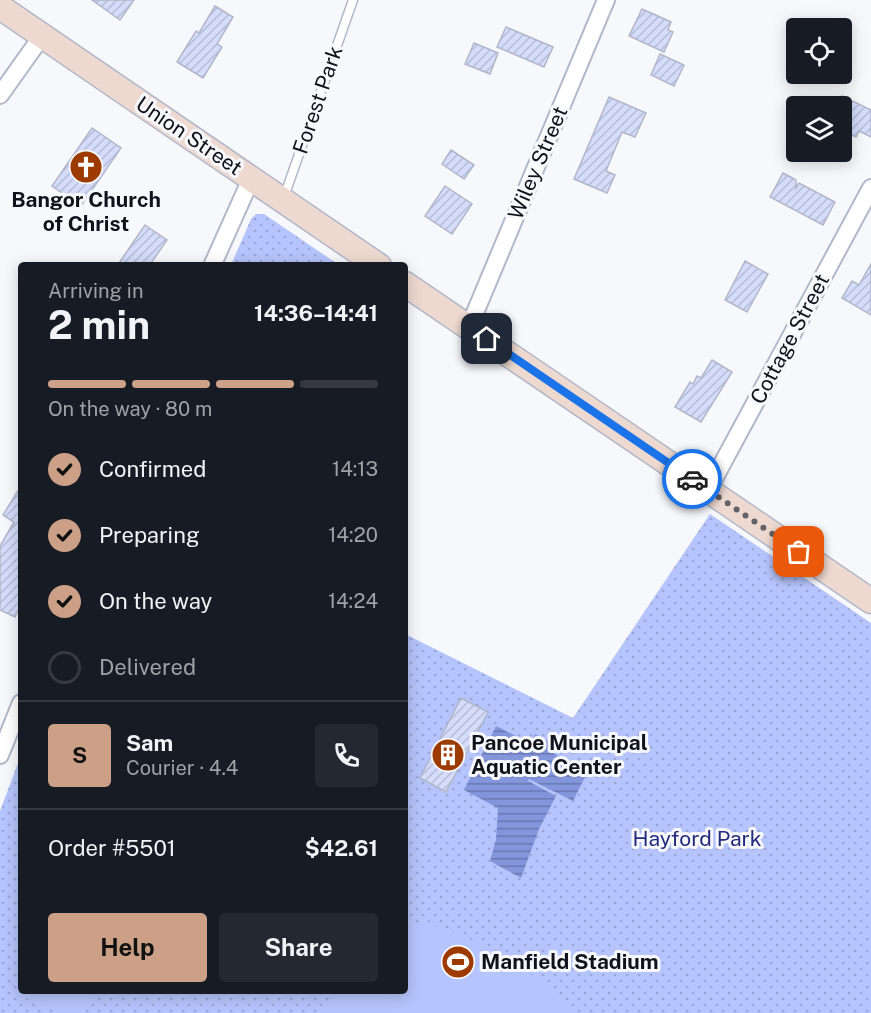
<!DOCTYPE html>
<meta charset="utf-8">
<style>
body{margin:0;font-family:"Public Sans",sans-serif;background:#242831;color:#f1f3f6;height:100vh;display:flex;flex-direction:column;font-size:22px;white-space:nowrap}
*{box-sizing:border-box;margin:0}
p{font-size:20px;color:#9ea1a6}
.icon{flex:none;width:33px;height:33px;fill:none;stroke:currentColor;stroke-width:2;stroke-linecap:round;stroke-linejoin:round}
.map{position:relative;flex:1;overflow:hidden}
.drawer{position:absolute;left:18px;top:262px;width:390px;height:732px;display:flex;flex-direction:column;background:#171b24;border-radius:6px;box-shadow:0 3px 15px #0003}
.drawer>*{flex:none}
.tools{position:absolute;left:786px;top:18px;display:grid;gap:12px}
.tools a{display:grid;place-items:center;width:66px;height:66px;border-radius:6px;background:#171b24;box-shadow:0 3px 15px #0003;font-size:30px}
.pin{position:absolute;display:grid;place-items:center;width:51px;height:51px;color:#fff;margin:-26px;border-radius:12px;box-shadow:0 3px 9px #0006}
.courier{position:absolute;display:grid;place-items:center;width:60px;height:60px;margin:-30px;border:4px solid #1a73e8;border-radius:50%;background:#fff;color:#222;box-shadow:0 2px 8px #0007}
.summary em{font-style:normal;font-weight:700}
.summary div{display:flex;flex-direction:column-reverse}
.summary{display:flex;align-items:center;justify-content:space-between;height:102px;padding:0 30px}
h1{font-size:39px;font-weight:700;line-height:45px}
.bar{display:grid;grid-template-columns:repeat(4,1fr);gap:9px 6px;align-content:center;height:72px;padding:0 30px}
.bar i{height:8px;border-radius:4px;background:#363941}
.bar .selected{background:#cba087}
.bar p{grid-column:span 4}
.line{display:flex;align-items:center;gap:15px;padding:0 30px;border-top:2px solid #363941}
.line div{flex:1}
.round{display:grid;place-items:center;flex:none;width:63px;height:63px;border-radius:6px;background:#242831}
ol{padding:0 30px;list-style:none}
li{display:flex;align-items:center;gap:18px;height:66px}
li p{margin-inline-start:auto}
li .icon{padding:6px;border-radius:50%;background:#cba087;color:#111;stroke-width:4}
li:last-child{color:#9ea1a6}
li i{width:33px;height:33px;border:3px solid #363941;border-radius:50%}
.primary-button{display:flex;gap:12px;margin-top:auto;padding:12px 30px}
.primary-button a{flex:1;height:69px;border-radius:6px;background:#cba087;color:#111;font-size:24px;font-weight:700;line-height:69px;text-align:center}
.primary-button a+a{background:#242831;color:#f1f3f6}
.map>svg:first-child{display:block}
.park{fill:url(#park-dots)}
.pitch{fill:#b5c4fc}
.water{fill:url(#water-rules)}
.building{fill:url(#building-hatch);stroke:#b1b6c9;stroke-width:1.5}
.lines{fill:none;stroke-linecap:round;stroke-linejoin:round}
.lane-casing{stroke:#b2b8ca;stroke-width:11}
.street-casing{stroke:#b2b8ca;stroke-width:20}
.secondary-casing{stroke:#b2b8ca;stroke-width:27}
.lane{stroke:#fff;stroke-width:8}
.street{stroke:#fff;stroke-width:16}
.secondary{stroke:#edd9d0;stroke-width:24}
.done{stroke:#626268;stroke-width:6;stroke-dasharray:0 10.8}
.route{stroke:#1a73e8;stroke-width:8}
.labels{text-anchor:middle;stroke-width:6;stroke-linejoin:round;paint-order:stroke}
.street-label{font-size:21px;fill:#111219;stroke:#f7f8fc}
.poi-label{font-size:21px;font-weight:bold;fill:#111219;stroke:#f7f8fc;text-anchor:start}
.park-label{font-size:21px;fill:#232a7c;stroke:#f7f8fc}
</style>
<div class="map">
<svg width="871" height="1013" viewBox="0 0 871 1013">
<defs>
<pattern id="park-dots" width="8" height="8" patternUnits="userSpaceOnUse" patternTransform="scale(1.5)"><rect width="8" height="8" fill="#b5c4fc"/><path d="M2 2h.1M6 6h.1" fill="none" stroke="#9ba7d7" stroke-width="1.8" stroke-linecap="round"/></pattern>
<pattern id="water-rules" width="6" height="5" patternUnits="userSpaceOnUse" patternTransform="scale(1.5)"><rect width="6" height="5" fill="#8395db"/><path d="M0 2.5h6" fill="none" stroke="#6a78b1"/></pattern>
<pattern id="building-hatch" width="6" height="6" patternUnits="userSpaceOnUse" patternTransform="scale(1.5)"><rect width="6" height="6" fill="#d4dcfa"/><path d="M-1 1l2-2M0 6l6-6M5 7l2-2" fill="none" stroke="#b5bcd6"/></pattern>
</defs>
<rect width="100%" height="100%" fill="#f7f8fc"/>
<path class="park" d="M256,214H264L339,265H231L251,219Z
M710,514L871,623V1013H0V811L21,755V992H405V634L573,718Z"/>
<path class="pitch" d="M405,923C415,924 427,924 437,927C488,942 538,973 572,1013H317L335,992H405Z
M21,991V992H92L84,1013H60L19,995Z"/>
<path class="water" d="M496,726L530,743L535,734L552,743L549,751L588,771L573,801L529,779L528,781L556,796L539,829L521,878L490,861L496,840L498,808L464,790Z"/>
<path class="building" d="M92,0H134L120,20Z
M215,6L233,17L217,44L222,47L203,78L177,62L196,31L199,33Z
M642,9L671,22L668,30L673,32L664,52L629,36Z
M506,27L553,47L544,67L497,47Z
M474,43L498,53L490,74L465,64Z
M660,54L684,65L674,86L651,75Z
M842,96L871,110V137L859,131L856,137L842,130Z
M609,97L646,113L635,137L622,132L606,171L615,175L607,193L574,179Z
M92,128L121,148L81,206L52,186Z
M451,150L474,165L464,179L442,164Z
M783,173L796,180V188L799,183L835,202L823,225L770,197Z
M445,186L472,204L452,234L425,216Z
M145,225L167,240L149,266H117Z
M745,261L768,274L747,312L725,300Z
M871,264V315L842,298L852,281L859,285Z
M712,360L732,372L701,422L675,407L690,382L693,384L697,376L701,378Z
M21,486V604L15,617L0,610V546L14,522L3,515Z
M461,698L488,712L446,792L420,778Z"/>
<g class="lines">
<defs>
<path id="lane" d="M284,197L353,0"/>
<path id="street" d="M0,95L42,36
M212,266L251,179
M469,327L606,0
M708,490L871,188
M0,755L21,703"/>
<path id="secondary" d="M0,7L379,266
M405,284L871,601"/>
</defs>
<use href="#lane" class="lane-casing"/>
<use href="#street" class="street-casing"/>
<use href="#secondary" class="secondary-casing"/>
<use href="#lane" class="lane"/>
<use href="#street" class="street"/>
<use href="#secondary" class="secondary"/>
</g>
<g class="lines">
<path class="done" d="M692,479L799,552"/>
<path class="route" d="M487,339L692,479"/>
</g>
<defs>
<symbol id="church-disc" viewBox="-11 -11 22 22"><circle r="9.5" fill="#9d3a00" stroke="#f7f8fc"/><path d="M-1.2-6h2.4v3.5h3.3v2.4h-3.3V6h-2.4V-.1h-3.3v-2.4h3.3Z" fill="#fff"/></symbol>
<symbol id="building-disc" viewBox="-11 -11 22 22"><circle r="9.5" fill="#9d3a00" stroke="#f7f8fc"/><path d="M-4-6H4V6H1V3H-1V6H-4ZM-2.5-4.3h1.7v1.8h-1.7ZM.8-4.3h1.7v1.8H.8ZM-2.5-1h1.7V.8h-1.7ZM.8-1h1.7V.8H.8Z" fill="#fff"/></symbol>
<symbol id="stadium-disc" viewBox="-11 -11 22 22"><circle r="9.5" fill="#9d3a00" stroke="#f7f8fc"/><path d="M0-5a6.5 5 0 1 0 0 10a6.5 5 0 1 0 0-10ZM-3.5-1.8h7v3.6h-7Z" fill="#fff"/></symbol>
</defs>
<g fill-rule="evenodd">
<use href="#church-disc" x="67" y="148" width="38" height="38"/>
<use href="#building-disc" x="429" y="736" width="38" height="38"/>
<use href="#stadium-disc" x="439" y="943" width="38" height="38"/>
</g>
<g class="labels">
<g class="street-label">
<text transform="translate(318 100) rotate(-71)" y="7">Forest Park</text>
<text transform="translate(189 136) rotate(34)" y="7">Union Street</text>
<text transform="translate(538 163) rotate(-67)" y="7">Wiley Street</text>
<text transform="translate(790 339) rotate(-62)" y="7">Cottage Street</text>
</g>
<g class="poi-label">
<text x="86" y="207" text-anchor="middle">Bangor Church<tspan x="86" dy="24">of Christ</tspan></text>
<text x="471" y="750">Pancoe Municipal<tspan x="471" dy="24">Aquatic Center</tspan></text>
<text x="481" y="969">Manfield Stadium</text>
</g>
<g class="park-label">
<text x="697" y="846">Hayford Park</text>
</g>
</g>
</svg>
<div class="tools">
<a><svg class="icon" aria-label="locate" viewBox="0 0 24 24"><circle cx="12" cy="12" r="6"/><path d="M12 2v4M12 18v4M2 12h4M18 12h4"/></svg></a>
<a><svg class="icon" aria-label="layers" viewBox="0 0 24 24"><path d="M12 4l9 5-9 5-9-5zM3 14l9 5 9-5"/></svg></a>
</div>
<div class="pin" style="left:799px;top:552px;background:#ea580c"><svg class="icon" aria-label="bag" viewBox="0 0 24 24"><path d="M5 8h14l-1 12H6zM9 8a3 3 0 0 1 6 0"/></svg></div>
<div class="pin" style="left:487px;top:339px;background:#1f2937"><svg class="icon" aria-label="home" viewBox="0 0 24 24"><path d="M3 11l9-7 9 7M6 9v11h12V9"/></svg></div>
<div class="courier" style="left:692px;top:479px"><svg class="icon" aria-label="car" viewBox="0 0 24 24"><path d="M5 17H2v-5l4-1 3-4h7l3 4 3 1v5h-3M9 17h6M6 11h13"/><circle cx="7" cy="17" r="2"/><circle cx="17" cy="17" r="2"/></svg></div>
<section class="drawer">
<div class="summary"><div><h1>2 min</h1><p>Arriving in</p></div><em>14:36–14:41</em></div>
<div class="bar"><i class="selected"></i><i class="selected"></i><i class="selected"></i><i></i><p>On the way · 80 m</p></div>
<ol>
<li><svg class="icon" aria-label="check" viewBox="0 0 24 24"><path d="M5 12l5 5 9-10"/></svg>Confirmed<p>14:13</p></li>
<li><svg class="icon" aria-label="check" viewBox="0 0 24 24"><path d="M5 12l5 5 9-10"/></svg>Preparing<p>14:20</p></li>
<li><svg class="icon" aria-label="check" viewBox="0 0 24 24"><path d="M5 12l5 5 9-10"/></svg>On the way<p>14:24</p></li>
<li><i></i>Delivered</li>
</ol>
<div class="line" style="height:108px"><b class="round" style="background:#cba087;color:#111">S</b><div><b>Sam</b><p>Courier · 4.4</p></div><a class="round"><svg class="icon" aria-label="phone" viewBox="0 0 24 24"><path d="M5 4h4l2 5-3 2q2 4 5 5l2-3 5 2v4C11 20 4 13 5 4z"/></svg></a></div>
<div class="line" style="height:78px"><div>Order #5501</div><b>$42.61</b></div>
<div class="primary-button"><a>Help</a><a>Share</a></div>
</section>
</div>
